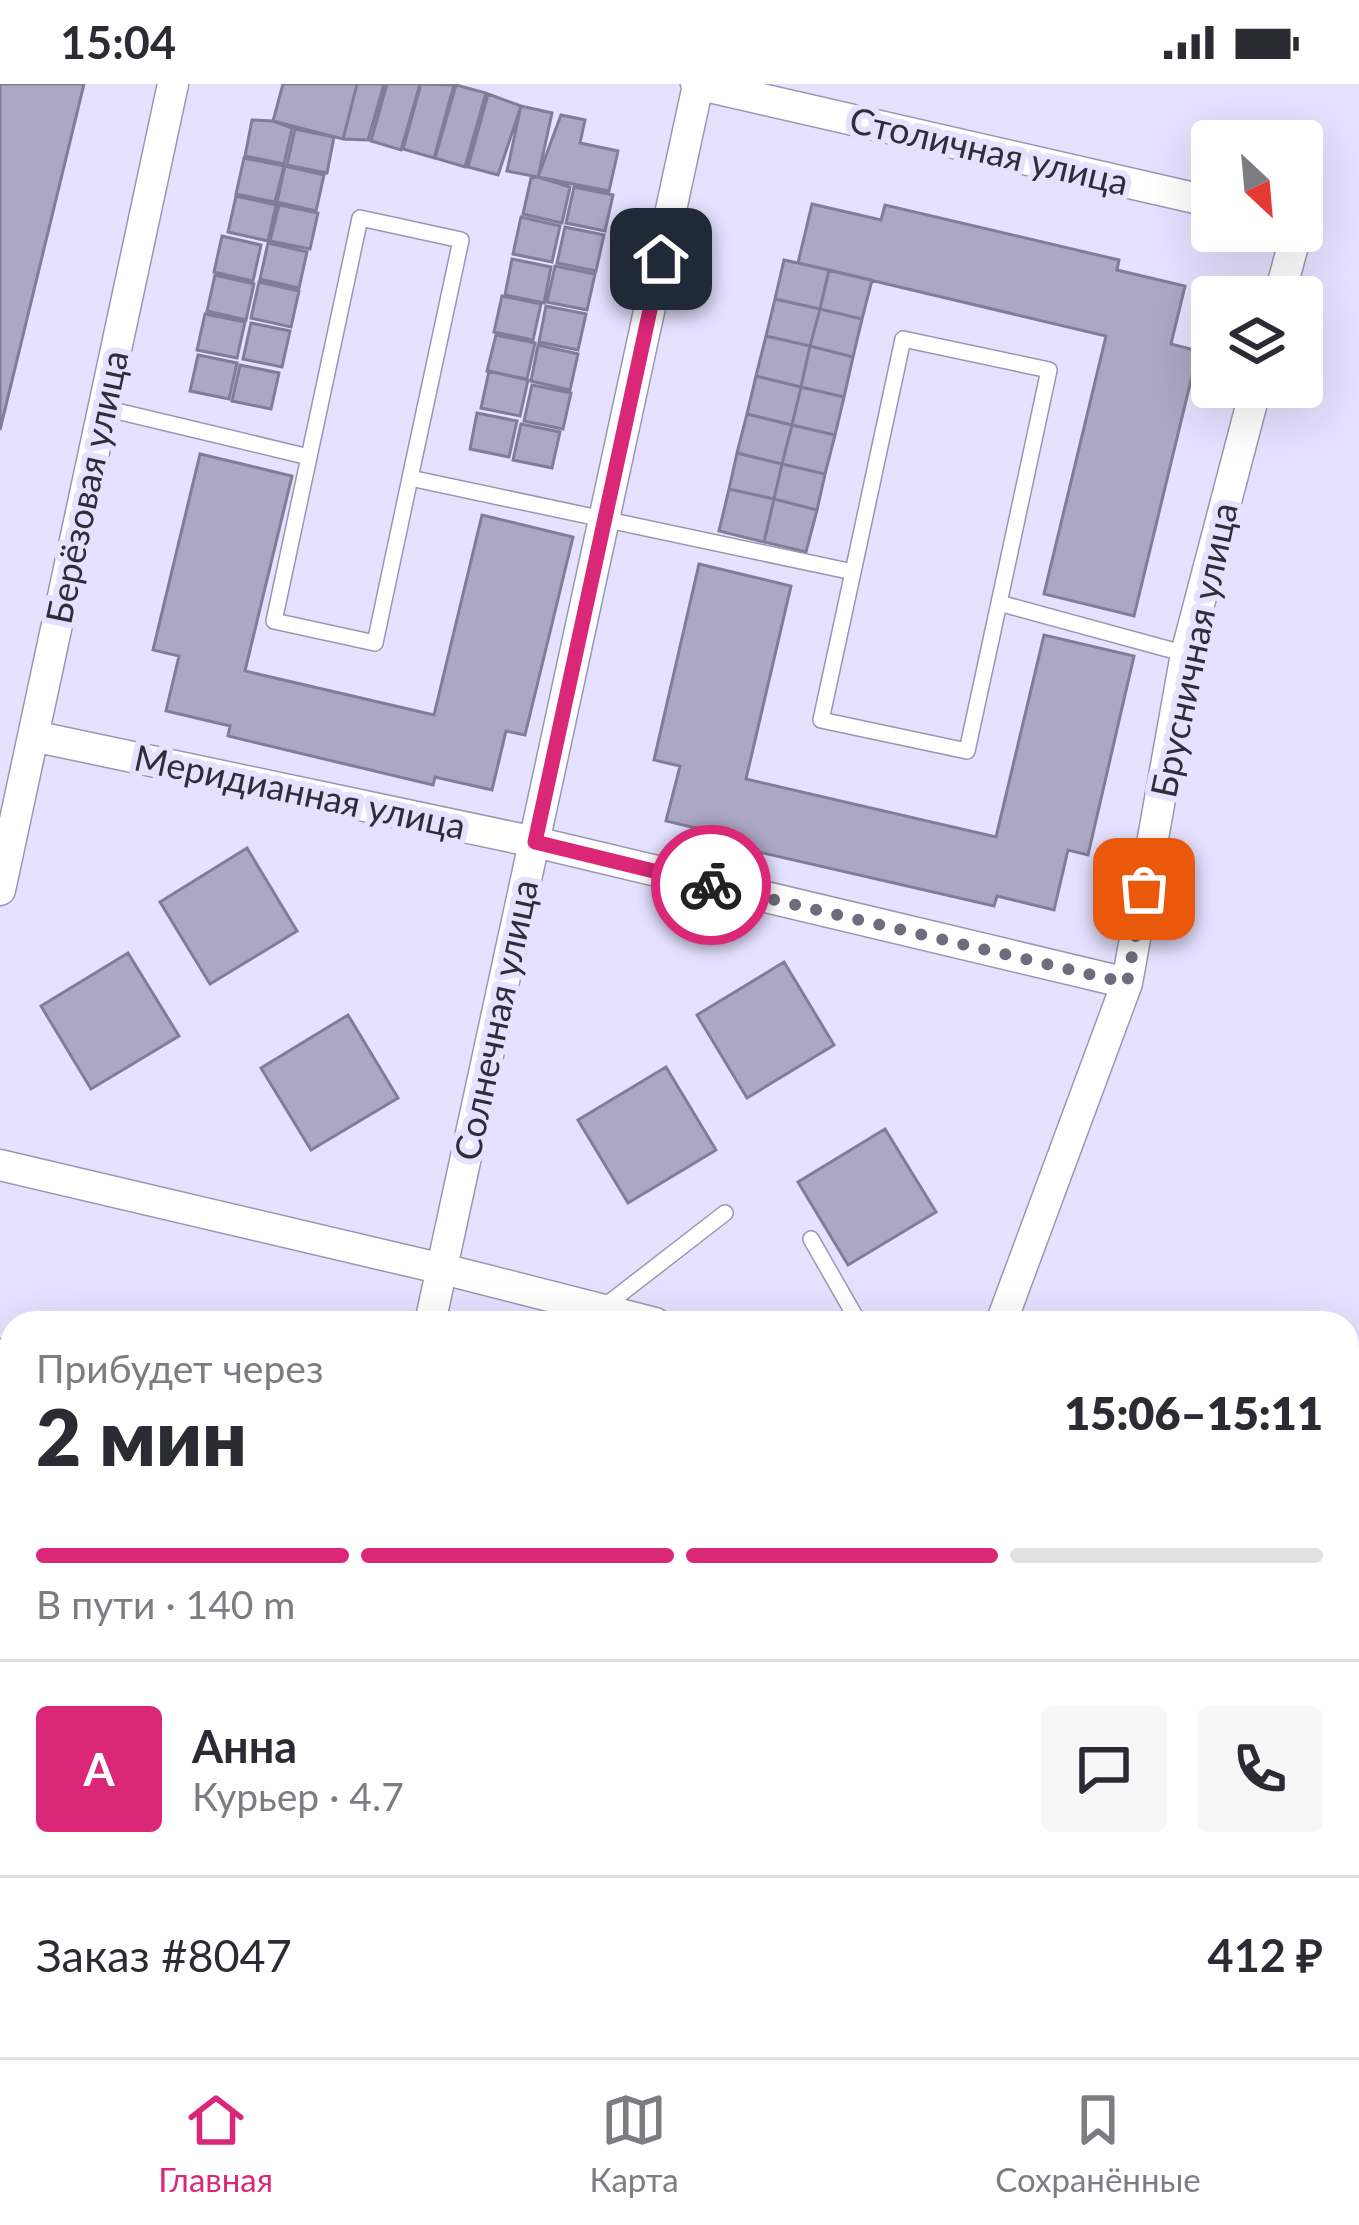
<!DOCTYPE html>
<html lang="ru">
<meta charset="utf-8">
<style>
body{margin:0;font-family:Lato,sans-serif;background:#f7f7f7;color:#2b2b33;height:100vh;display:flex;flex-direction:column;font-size:45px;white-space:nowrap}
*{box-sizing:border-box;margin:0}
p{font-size:39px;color:#7c7c81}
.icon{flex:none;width:66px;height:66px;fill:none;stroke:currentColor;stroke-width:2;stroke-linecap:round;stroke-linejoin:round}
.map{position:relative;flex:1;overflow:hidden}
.side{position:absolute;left:0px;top:1227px;width:1359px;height:747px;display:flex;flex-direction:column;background:#fff;border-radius:36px 36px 0 0;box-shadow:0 12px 48px #0002}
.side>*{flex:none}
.needle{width:78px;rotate:154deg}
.fabs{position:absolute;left:1191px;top:36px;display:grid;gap:24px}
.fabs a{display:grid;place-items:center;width:132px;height:132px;border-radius:12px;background:#fff;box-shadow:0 12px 48px #0002;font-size:60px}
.pin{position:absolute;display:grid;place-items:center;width:102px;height:102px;color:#fff;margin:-51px;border-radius:24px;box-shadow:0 6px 18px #0006}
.courier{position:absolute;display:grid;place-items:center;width:120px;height:120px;margin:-60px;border:9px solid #db2777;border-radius:50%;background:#fff;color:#222;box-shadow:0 3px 15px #0007}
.head em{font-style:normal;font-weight:800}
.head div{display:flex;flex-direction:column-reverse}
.head{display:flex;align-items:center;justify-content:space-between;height:204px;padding:0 36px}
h1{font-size:78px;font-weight:800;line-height:90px}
.bar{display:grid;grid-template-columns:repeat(4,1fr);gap:18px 12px;align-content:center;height:144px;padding:0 36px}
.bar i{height:15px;border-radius:9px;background:#e1e1e2}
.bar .on{background:#db2777}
.bar p{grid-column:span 4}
.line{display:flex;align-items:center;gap:30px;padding:0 36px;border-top:3px solid #e1e1e2}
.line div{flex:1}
.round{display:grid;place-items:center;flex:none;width:126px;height:126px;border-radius:12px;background:#f7f7f7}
.status{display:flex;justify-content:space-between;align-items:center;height:84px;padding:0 60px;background:#fff;direction:ltr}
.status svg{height:33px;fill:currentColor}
.menu{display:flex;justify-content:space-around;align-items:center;height:168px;border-top:3px solid #e1e1e2;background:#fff;font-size:33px;color:#7c7c81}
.menu a{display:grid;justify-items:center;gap:6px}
.menu .on{color:#db2777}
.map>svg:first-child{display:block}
.forest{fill:url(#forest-crowns)}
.building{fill:#aca8c4;stroke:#817d98;stroke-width:3}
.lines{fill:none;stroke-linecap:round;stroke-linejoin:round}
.lane-casing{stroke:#9a97b2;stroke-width:18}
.street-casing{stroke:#9a97b2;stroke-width:33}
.lane{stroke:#fff;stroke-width:15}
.street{stroke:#fff;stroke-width:30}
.done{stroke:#6f6c7e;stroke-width:12;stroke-dasharray:0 21.6}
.route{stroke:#db2777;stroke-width:15}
.labels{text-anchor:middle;stroke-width:12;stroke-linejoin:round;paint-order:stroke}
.street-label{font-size:36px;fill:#2f2d39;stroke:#e5e1ff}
</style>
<div class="status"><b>15:04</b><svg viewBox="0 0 49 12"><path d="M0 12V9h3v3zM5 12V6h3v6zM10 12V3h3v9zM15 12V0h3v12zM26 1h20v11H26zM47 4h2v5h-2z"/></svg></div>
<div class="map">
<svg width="1359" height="1973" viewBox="0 0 1359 1973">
<defs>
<pattern id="forest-crowns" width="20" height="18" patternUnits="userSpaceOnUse" patternTransform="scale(3)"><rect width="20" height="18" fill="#b1a1f8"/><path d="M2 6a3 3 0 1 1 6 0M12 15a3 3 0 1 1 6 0" fill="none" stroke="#9084ca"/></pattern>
</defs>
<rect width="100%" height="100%" fill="#e5e1ff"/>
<path class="forest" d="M1347,1585L1359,1589V1801L1347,1797Z"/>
<path class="building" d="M0,0H84L0,346Z
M283,0H357L343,55L273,37Z
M357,0H384L368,56L343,55Z
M387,0H420L401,66L371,57Z
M421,0L454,1L434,74L403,65Z
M456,1L486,9L465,83L435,74Z
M488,10L521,22L498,91L468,83Z
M521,22L552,29L538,93L507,87Z
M561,31L585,36L580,59L618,67L609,107L538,93Z
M252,36L273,37L292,44L284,80L245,72Z
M295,45L334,53L327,89L287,81Z
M244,74L284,82L275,118L236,110Z
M285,82L324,91L316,127L277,118Z
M538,93L570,103L562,139L523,130L531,94Z
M574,103L613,111L605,147L566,139Z
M236,112L276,121L268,157L228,148Z
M812,120L881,136L885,121L1119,176L1117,186L1185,202L1171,260L1198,267L1134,532L1044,510L1106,252L798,179Z
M279,121L318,129L310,165L270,157Z
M521,133L560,142L552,178L513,170Z
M565,143L604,151L596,187L557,179Z
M222,152L261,161L253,197L214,188Z
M268,159L307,168L299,204L260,195Z
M512,175L551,183L544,219L505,211Z
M784,176L829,186L820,225L775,215Z
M555,182L595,190L587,226L547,218Z
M829,186L872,196L862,235L820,225Z
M215,191L254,200L246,236L207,227Z
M259,198L299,207L291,243L251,234Z
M502,212L541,220L533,256L494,248Z
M775,215L820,225L810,262L766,252Z
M546,222L586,230L578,266L539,258Z
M820,225L862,235L853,273L810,262Z
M205,230L245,238L237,274L197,266Z
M251,239L290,247L282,283L243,275Z
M496,251L535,259L527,295L487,287Z
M766,252L810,262L801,303L756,292Z
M538,261L578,270L570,306L531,297Z
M810,262L853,273L844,313L801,303Z
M198,271L237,279L229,315L190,307Z
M240,281L279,289L271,325L232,317Z
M489,287L528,296L520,332L481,324Z
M756,292L801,303L792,341L747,330Z
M532,301L571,309L563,345L524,337Z
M801,303L844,313L835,351L792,341Z
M477,329L517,337L509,373L470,365Z
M747,330L792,341L782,380L737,369Z
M521,340L560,348L552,384L513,376Z
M792,341L835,351L825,390L782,380Z
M737,369L782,380L774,415L729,405Z
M200,370L292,392L245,587L434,631L482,431L573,453L525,651L506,647L492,706L435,693L433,701L228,652L230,642L166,627L179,572L153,566Z
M782,380L825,390L817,426L774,415Z
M729,405L774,415L764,458L719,447Z
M774,415L817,426L806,468L764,458Z
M699,480L791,502L746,695L996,753L1044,551L1134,572L1088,771L1068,766L1054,826L997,812L994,822L728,761L730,752L666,737L680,682L654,676Z
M247,764L297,847L210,900L160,818Z
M128,869L179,952L91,1005L41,922Z
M784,878L834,961L747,1014L697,931Z
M348,931L398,1014L311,1066L261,984Z
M666,983L716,1066L628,1119L578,1036Z
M885,1045L936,1128L848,1181L798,1098Z
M0,1322L12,1325V1612L0,1610Z
M76,1962H168L152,1973H82Z
M334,1962H431L438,1973H317Z"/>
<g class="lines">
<defs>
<path id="lane" d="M104,324L309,373L274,537L375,559L410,394
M309,373L360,134L461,156L410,394L853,488L903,255L1049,286L999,519
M853,488L821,636L967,667L999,519L1186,570
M811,1155L859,1239
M601,1225L725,1129
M0,1263L12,1266
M0,1795L12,1798
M659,1962L700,1973"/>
<path id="street" d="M696,0L1212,118
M1279,213L1297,147
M33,652L535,758L1127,899
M0,806L173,0
M0,1081L443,1185L655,1239
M430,1239L698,1
M1001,1239L1127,899L1186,570L1256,303
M267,1973L269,1962
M807,1973L810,1962"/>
</defs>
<use href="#lane" class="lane-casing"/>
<use href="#street" class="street-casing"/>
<use href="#lane" class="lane"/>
<use href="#street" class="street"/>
</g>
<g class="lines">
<path class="done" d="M711,801L1127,899L1144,805"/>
<path class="route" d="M661,175L535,758L711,801"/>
</g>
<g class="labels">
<g class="street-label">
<text transform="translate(989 67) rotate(13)" y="13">Столичная улица</text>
<text transform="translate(87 403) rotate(-78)" y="13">Берёзовая улица</text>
<text transform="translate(1194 566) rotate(-78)" y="13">Брусничная улица</text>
<text transform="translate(300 708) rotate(12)" y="13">Меридианная улица</text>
<text transform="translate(496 936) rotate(-78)" y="13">Солнечная улица</text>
</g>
</g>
</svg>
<div class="fabs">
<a><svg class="needle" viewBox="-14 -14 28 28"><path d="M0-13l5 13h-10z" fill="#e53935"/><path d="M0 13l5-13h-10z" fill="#7c7c81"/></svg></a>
<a><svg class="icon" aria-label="layers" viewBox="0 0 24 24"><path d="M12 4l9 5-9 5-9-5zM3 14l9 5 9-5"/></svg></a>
</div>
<div class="pin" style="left:1144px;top:805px;background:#ea580c"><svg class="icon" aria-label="bag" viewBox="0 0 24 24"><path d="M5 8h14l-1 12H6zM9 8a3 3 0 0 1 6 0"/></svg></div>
<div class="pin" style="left:661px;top:175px;background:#1f2937"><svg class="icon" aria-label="home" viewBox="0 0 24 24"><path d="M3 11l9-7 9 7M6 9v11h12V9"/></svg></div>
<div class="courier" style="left:711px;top:801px"><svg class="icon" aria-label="bike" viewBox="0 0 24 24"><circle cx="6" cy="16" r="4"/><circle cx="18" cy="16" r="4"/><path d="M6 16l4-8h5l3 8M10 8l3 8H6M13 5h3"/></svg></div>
<section class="side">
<div class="head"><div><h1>2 мин</h1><p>Прибудет через</p></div><em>15:06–15:11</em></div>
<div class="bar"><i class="on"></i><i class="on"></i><i class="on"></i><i></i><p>В пути · 140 m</p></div>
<div class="line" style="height:216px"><b class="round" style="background:#db2777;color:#fff">А</b><div><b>Анна</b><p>Курьер · 4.7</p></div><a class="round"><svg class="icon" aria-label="chat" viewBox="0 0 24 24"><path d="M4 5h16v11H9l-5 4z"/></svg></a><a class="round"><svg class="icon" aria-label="phone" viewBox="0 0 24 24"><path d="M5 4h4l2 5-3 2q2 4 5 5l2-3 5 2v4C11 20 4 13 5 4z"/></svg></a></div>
<div class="line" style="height:156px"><div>Заказ #8047</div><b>412 ₽</b></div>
</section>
</div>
<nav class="menu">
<a class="on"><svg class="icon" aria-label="home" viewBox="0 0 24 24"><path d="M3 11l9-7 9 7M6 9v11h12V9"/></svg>Главная</a>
<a><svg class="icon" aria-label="map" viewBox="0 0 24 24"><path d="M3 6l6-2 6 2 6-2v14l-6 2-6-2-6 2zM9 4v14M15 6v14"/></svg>Карта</a>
<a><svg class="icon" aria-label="saved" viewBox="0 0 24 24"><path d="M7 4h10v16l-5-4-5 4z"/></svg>Сохранённые</a>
</nav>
